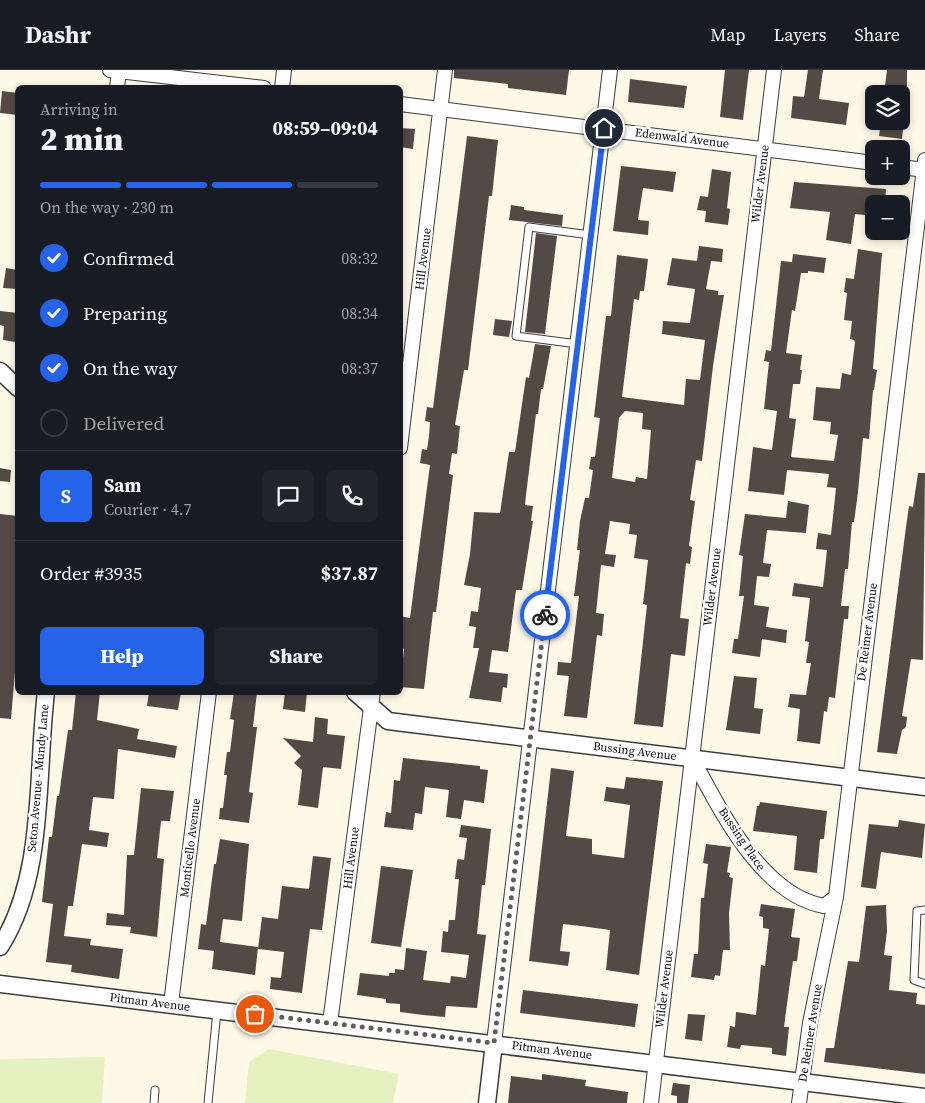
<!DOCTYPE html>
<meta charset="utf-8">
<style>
body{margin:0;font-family:"Source Serif 4",serif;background:#20242c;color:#f1f3f6;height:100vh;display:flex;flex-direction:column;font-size:19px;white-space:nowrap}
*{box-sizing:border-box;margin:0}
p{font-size:16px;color:#9ea1a6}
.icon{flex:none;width:28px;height:28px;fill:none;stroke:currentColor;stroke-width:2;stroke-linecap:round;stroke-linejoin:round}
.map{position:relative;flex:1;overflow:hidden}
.drawer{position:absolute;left:15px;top:15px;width:388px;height:610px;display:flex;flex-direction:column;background:#171b24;border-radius:8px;box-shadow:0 2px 8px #0003}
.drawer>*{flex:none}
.tools{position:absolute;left:865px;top:15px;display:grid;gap:10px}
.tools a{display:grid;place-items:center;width:45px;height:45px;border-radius:8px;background:#171b24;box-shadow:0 2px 8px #0003;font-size:25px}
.pin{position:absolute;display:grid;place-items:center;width:42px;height:42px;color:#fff;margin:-21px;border:2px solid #fff;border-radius:50%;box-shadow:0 1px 5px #0007}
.courier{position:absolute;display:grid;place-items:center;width:50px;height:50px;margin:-25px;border:4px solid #2563eb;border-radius:50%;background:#fff;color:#222;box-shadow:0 1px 6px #0007}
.summary em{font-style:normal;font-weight:800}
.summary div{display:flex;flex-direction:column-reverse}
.summary{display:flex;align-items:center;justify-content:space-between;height:85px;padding:0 25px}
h1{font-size:32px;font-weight:800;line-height:38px}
.bar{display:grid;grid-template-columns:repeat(4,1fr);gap:8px 5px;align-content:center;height:60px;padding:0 25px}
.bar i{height:6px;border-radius:4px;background:#363941}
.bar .selected{background:#2563eb}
.bar p{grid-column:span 4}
.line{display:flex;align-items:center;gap:12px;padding:0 25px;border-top:1px solid #363941}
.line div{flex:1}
.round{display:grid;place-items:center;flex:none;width:52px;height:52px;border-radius:8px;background:#20242c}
ol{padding:0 25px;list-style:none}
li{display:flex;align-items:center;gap:15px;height:55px}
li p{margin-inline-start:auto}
li .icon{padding:5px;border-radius:50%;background:#2563eb;color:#fff;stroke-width:4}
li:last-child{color:#9ea1a6}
li i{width:28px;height:28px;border:2px solid #363941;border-radius:50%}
.primary-button{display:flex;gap:10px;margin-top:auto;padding:10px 25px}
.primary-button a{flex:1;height:58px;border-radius:8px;background:#2563eb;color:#fff;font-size:20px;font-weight:800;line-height:58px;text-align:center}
.primary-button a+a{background:#20242c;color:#f1f3f6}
header{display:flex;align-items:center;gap:30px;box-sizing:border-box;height:70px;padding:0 25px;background:#171b24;border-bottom:1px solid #363941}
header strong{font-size:24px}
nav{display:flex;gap:28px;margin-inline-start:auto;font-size:18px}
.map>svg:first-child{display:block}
.pitch{fill:#e6f1c2}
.building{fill:#534a46;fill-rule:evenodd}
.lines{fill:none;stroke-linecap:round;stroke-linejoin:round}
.service-casing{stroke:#3d3d3d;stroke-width:9}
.minor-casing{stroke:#3d3d3d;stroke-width:16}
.tertiary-casing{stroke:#3d3d3d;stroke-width:19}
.service{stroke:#fff;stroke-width:7}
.minor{stroke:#fff;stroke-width:14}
.tertiary{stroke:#fff;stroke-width:16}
.done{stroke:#605d57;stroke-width:5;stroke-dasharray:0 9}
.route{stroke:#2563eb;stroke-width:6}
.labels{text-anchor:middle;stroke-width:5;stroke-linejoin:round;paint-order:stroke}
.street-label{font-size:12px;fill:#0a0a0a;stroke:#fff}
</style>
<header>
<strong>Dashr</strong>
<nav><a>Map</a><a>Layers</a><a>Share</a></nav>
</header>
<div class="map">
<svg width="925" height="1033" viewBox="0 0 925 1033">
<rect width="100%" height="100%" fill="#fff8e7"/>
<path class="pitch" d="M269,979L399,1004L393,1033H245L249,992Z
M105,987L102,1033H0V989Z"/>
<path class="building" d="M454,0H569L566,25L508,18V14L454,8Z
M725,0H749L743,50L720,47Z
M808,0H823L819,29L849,33L846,55L791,48L793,26L804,27Z
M887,0H907V24H884Z
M630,9L687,16L684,38L628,32Z
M2,21L18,23V45L0,43Z
M881,51H904L902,69L879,66Z
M400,58L415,59L413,79L400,77Z
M467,66L498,70L492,126H489L468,300H464L455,355L460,356L457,384L452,383L449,404L453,405L436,542H433L424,619L400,617L404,579L400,576V546L410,548L430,395L420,393L422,379L427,380L429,366L430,352L425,351L427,337L433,338Z
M621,96L676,102L673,122L643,118L638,150L649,151L648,165L613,161Z
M712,99L731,102L727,138L730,139L728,155L705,152L706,141L697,140L700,126L708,127Z
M794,112L886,119L885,134H874V146L855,144L851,174L826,170L830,142L790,138Z
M511,135L524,137V140L563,145L562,156L509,150Z
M536,163L557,166L545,264L525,262Z
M699,176L723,179L722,192L711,191L706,219L718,221V225H724L713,296L702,391L696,390L690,430L695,431L689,476L692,477L690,494L686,493L680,548L689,549L685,586L671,584L663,657L634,654L647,535L643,534L648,490L634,488L637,465L629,464L630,454L610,451L605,484L616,485L614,497L601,495L596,543L604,544L602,566L597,565L587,648L564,646L569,606L557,605L558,592L571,593L579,526H574L580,480H577L580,451L585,428H589L593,400L589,399L591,387H595L600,348L594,347L606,246H611L617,185L648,189L644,221H640L639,230L634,229L622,327L684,335L686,309L700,310L705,270L662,264L663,251L690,253L695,219L667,215L672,188L697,191ZM625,341L643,343L642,359L651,360L647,409L636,407L635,412L612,408L619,348Z
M858,179L882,183L873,299L877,300L874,320H873L869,369L863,368L858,422L854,452H852L848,499H845L841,536H849L848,549H844L835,628L829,627L827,642L824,641L820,674L797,671L800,639L788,637L790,624L806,625L811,593H806L809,572L805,571L810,528L792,526L794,513L823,517L827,480L816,479L818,463L831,465L836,418L827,417L829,404L787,400L784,425L748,421L753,377L772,380L777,341L764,339L769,292L764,291L766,280L771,281L781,191L792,192L793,184L826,188L824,203L808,201V203H801L795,241L792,240L786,283L802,285L800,300H802L800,314H793L789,348L796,349L791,387L834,391L838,365L830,364L831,352L813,350L816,317L840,319L842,303L851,305L855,272L854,270L850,269L852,251L844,250L847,223L844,222L846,208L854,209Z
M6,198L18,200V219L3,218Z
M0,241L18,243L15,272L3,270L4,256L0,255Z
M495,249L512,251L509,267L493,265Z
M535,274L551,276L543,319H541L538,344H536L526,425L525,435L533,436L531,451H533L522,520H516L508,582L492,580L489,602L508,604L507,618L503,617L501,632L469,628L479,578H473L476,557L469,556L471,541L478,542L481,518L464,515L470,484L474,442L500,443L509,382H515L526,307L529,308Z
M0,398L11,400L10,412L0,411Z
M918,403H925L923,590L911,589L902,646L907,647L906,657L902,660L897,684L877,682L906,457L909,436L913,437Z
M788,431L809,435L806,463L767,460L763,493L771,494L769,507L757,506L754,535L769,537L766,557L787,560L786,573L762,569L760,587L732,583L734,569H738L744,526H739L743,486L739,485L745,444L786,448Z
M0,444L18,446V602H15L11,649L0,648Z
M734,606L757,608L754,638L763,639L760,664L726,660Z
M76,622H100L97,650L139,659L137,669L177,676L175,688L118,679L114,729L93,727L89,760L109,763L107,777L82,774L73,836H68L64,866L91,869L90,875L123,879L119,909L71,902L72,895L46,892L53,834L42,832L47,785L49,767H52L57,726H59L68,660H72Z
M149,622H181L178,640L147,636Z
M234,622H257L253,657H257L249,722L253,723L249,753L219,749L220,738H223L227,705H224L227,682H230L234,650L230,649Z
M285,622H307L305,642L283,639Z
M315,647L328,649L327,664L345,666L341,699L323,697L318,738L298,735L302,700L294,693L301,686L283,668L313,672Z
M403,688L480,696V699L488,700L484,733L464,730L461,749L446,747L449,720L425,717L422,744L415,743L413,760L384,757L386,742L391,743L394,710L400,711Z
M551,698L574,701L566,766L592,769V784L624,788L630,735L604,731L606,717L624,719L626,707L663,711L639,905L606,900L610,860L581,856L563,854L560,881L570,882L568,896L529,891Z
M141,718L174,721L170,751H161L157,788L164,789L157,867L130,863L131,857L106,855L107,843L124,845L127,785H134Z
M760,732L827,741L824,769H820L817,803L794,800L797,766L753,761L757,736H759Z
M899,750L925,754L922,788L881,782L876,819L861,817L869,754L898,757Z
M461,755L491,759L485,815H482L477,864L486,865L477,938L446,936L445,947L423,945L400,942V934L386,933V929L357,925L360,903L389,906V903H395V899L404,900L406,878L427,881L423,910L450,913L451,906L466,908L469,885L441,882L443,861L448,862L449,850H455L459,809H455L457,791L458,789L464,790L467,768L459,767Z
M220,769L249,774L242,851L223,849L220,872L258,877L255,905L212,899L214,881L198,879L201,854L206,855L214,794H216Z
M706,774L731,777L727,802L730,803L729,807L733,808L729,843L730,880H723L720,906L715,905L714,910L691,907L694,884H698L701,828H704L708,794L703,793Z
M313,786L331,788L322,860L310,859L302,923L270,919L271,907L281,908L284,882L258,879L262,847L278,849L282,816L309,819Z
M381,796L413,800L401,877L371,873Z
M761,834L795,839L791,867L800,868L797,891H793L789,919L784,957H789L786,986L772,984V978L741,975L740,979L727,977L730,956L735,957L736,942L756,945L761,895L765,896L769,859L763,858V847L759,846Z
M886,835L887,861L884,885L892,886L889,920L917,923L916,934L925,935V1004L824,992L826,978H834L848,891L859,892L866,836Z
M523,920L638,934L635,957L520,943Z
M688,944L705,945L702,971L685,969Z
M542,1004L586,1010L585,1016L628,1022L627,1033H508L511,1006L542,1010Z
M673,1013L690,1015L688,1033H677V1026L671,1025Z"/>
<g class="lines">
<defs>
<path id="service" d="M578,274L516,266L529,157L591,165
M925,840L917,841L914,910L925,914
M154,1033L155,1020
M208,1033L217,941"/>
<path id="minor" d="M110,0L264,18
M117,18L119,0
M282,18L284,0
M400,34L874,93
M901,97L925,100
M400,378L445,0
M692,688C720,739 761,825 824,836L836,827
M171,934L209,622
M330,953L373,622
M494,973L610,0
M651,1033L774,0
M799,1033L810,953L836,827L925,90"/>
<path id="tertiary" d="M0,301L18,318
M355,622L388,651L412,654L925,717
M0,877C46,805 36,704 46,622
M0,914L925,1027
M487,1033L494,973"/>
</defs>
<use href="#service" class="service-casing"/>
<use href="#minor" class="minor-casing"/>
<use href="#tertiary" class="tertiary-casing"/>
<use href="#service" class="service"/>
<use href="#minor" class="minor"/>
<use href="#tertiary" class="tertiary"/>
</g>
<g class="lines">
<path class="done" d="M255,944L494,973L545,545"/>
<path class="route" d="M545,545L604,58"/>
</g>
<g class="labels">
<g class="street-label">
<text transform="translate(682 68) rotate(7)" y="4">Edenwald Avenue</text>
<text transform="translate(760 114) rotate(-83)" y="4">Wilder Avenue</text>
<text transform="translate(423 189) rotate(-83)" y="4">Hill Avenue</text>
<text transform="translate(712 517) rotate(-83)" y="4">Wilder Avenue</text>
<text transform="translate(867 562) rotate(-83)" y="4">De Reimer Avenue</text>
<text transform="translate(635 681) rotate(7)" y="4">Bussing Avenue</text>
<text transform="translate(38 708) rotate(-85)" y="4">Seton Avenue - Mundy Lane</text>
<text transform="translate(742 769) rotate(56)" y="4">Bussing Place</text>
<text transform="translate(190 778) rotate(-83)" y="4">Monticello Avenue</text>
<text transform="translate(351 788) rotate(-83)" y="4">Hill Avenue</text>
<text transform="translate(664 919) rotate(-83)" y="4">Wilder Avenue</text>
<text transform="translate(150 932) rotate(7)" y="4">Pitman Avenue</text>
<text transform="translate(810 963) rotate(-81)" y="4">De Reimer Avenue</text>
<text transform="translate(552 980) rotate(7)" y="4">Pitman Avenue</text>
</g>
</g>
</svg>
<div class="tools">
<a><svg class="icon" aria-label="layers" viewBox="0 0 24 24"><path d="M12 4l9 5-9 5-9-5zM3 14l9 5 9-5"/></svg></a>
<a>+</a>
<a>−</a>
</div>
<div class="pin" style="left:255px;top:944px;background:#ea580c"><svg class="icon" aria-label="bag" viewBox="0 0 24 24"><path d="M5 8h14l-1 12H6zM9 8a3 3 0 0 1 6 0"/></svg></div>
<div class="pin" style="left:604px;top:58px;background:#1f2937"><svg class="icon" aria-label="home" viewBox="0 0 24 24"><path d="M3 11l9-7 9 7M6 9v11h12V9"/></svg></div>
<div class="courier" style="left:545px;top:545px"><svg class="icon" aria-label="bike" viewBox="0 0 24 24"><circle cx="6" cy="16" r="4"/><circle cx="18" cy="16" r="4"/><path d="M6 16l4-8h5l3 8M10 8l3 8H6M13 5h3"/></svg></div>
<section class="drawer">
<div class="summary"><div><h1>2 min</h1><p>Arriving in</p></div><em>08:59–09:04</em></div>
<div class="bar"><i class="selected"></i><i class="selected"></i><i class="selected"></i><i></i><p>On the way · 230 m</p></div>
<ol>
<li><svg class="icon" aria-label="check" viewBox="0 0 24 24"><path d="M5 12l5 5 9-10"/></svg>Confirmed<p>08:32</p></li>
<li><svg class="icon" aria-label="check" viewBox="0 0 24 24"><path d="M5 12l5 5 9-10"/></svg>Preparing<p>08:34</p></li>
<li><svg class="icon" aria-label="check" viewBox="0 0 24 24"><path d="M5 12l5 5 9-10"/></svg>On the way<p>08:37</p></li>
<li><i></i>Delivered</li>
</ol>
<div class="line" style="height:90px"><b class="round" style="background:#2563eb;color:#fff">S</b><div><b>Sam</b><p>Courier · 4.7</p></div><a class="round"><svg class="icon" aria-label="chat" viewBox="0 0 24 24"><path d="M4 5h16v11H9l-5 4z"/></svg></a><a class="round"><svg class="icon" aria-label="phone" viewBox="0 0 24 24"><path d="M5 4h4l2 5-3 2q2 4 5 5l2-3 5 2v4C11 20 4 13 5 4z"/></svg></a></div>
<div class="line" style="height:65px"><div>Order #3935</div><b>$37.87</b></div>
<div class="primary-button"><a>Help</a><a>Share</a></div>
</section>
</div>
